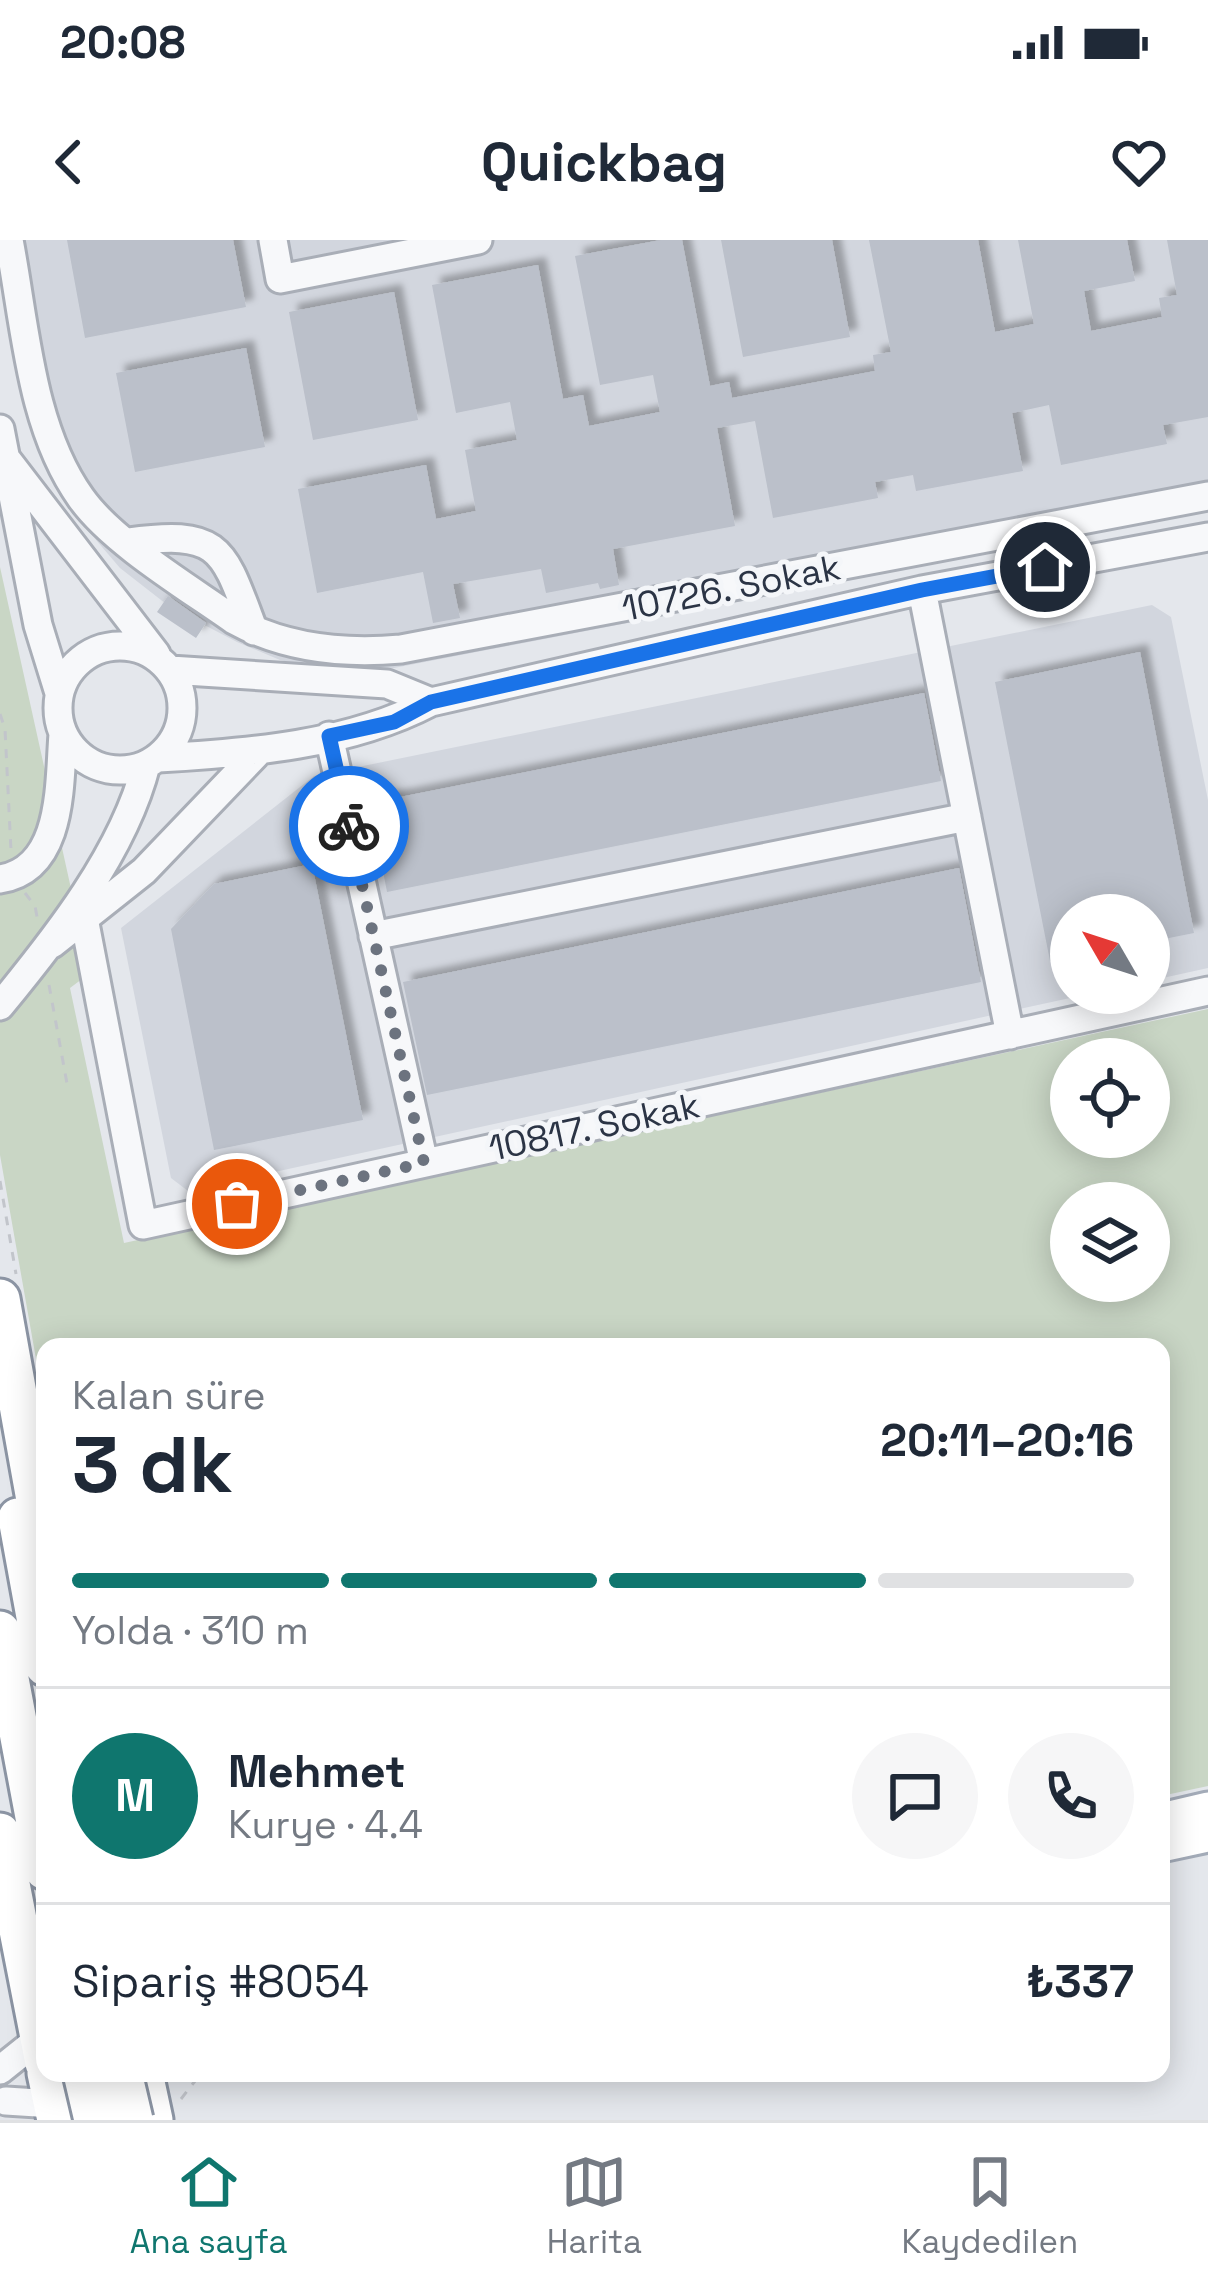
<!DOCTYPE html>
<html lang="tr">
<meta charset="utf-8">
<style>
body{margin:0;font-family:"Space Grotesk",sans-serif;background:#f6f6f7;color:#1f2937;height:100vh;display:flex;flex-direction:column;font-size:45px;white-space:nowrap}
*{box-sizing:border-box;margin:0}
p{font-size:39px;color:#747a83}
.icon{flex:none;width:66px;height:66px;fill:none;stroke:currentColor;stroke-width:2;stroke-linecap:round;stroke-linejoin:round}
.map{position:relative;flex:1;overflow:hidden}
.side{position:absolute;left:36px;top:1098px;width:1134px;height:744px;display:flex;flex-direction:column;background:#fff;border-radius:24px;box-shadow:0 6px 30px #0003}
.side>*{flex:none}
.needle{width:78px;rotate:309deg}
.buttons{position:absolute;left:1050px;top:654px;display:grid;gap:24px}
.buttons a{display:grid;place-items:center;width:120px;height:120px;border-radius:50%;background:#fff;box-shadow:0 6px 30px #0003;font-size:60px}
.pin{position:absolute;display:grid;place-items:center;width:102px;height:102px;color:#fff;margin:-51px;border:6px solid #fff;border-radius:50%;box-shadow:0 3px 12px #0007}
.courier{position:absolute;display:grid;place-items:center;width:120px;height:120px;margin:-60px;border:9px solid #1a73e8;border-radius:50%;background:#fff;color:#222;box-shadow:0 3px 15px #0007}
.head em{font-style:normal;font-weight:800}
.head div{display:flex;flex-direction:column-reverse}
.head{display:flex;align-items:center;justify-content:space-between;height:204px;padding:0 36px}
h1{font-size:78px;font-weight:800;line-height:90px}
.bar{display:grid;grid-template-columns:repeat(4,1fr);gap:18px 12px;align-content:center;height:144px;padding:0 36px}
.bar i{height:15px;border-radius:9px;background:#e0e1e3}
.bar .current{background:#0f766e}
.bar p{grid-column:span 4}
.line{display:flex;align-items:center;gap:30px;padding:0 36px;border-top:3px solid #e0e1e3}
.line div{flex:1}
.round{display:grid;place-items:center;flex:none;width:126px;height:126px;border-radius:63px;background:#f6f6f7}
.status{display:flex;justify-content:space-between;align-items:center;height:84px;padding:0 60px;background:#fff;direction:ltr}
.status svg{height:33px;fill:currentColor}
header{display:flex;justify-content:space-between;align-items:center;height:156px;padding:0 36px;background:#fff;font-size:54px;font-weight:800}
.dock{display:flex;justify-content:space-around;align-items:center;height:168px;border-top:3px solid #e0e1e3;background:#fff;font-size:33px;color:#747a83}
.dock a{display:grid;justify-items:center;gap:6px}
.dock .current{color:#0f766e}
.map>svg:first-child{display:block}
.built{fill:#d2d6de}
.green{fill:#c9d6c5;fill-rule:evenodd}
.building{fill:#bbc0ca;filter:url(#shadow)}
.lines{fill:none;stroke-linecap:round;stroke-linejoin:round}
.minor-casing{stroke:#a9aeb7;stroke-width:33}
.major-casing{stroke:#a3abb8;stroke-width:39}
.highway-casing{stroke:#8b94a3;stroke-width:45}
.path{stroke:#c2c5cb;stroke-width:3;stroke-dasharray:9 9;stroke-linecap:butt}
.minor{stroke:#f7f8fa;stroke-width:27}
.major{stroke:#fff;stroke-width:33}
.highway{stroke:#fff;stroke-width:39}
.highway-bridge-casing{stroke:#8b94a3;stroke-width:45;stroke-linecap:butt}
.highway-bridge{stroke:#fff;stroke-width:39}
.done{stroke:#6c737f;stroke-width:12;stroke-dasharray:0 21.6}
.route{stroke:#1a73e8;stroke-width:15}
.labels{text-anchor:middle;stroke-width:10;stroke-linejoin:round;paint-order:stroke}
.street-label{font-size:36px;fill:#2b3445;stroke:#f4f6f9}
</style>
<div class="status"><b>20:08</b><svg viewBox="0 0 49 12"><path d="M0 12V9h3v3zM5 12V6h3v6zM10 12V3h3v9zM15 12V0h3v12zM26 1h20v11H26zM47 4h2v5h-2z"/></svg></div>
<header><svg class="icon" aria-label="back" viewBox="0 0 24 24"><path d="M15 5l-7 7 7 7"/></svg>Quickbag<svg class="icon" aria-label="heart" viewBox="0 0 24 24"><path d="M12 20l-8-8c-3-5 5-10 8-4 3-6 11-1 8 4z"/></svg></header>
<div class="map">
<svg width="1208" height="1880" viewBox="0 0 1208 1880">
<defs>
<filter id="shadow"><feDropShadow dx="8" dy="-8" stdDeviation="3" flood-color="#0004"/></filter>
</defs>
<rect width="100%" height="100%" fill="#e4e7ec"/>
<path class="built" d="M0,0H1208V271L368,433L320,429L280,420L237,402L170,367L120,328L79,280L48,227Z
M1152,365L1171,377L1208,560V728L1149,741V675H1071V753H1093L188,951L171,938L121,688L314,536Z"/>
<path class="green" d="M0,327L87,721L86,736L70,748L124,1003L1208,769V1546L1161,1556V1107H45V1170L0,915ZM1071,819H1149V897H1071ZM1071,963H1149V1041H1071Z"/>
<path class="building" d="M67,0H233L246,67L85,98Z
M661,0H682L710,146L729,142L732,158L875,131L873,115L891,112L869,0H978L995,92L1034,84L1018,0H1127L1135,41L1084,51L1091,91L1162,77L1159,58L1177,55L1167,0H1208V177L1163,185L1167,204L1061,225L1049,165L1012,173L1023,231L916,251L913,235L875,242L878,258L773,278L755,181L717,188L735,286L613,309L619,345L600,349L598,343L546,353L541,329L453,344L460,378L433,383L423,332L317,353L298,249L426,225L436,279L476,271L465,210L517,200L510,162L456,173L432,45L538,25L563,159L583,155L589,186L660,172L653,135L600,145L575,16Z
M721,0H832L850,97L743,117Z
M394,52L418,180L313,200L289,72Z
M246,108L265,207L135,232L116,133Z
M168,356L206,383L196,398L157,372Z
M1140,412L1194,693L1149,702V675H1071V717L1050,721L995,442Z
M924,453L941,541L387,652L370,563Z
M312,624L363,880L214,910L171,689L214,644Z
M959,628L981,742L427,855L403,742Z"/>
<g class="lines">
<defs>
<path id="minor" d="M9,0C25,83 30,187 81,258C112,302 189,348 234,380C284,408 344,414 401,409L1208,256
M273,0L280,39L478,0
M0,189L38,385L59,453
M8,221L156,414
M128,302C222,289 223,309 254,391
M922,350L1010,795
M58 468a62 62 0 1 1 124 0a62 62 0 1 1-124 0Z
M170,430L387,444L431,462
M329,496L424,923
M158,518C249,513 349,505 431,462L922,350L1208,297
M0,639C64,629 59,543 63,494
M84,678L143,985L1208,751
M373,696L967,577
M52,704L144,631L260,510
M0,766C56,698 124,612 146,525
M0,1830L40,1798
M6,1861L53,1864"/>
<path id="major" d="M1161,1580L1208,1569
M1161,1605L1208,1595"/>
<path id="highway" d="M0,1059L45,1310
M18,1278L45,1426
M0,1391L45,1630
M0,1593L45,1823
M47,1833L57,1880
M143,1833L153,1880"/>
</defs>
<use href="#minor" class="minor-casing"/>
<use href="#major" class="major-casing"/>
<use href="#highway" class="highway-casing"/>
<path class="path" d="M0,474L5,489L11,611
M25,653L35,666L38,682
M49,745L68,849
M0,941L16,1034
M181,1859L195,1841L189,1833"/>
<use href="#minor" class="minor"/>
<use href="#major" class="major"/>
<use href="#highway" class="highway"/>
<defs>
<path id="highway-bridge" d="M83,1833L94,1880
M122,1833L133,1880"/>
</defs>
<use href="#highway-bridge" class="highway-bridge-casing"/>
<use href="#highway-bridge" class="highway-bridge"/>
</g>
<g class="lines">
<path class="done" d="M237,964L424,923L349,586"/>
<path class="route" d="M349,586L329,496L394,482L431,462L922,350L1045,327"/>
</g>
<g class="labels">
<g class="street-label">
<text transform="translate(731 347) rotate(-11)" y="13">10726. Sokak</text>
<text transform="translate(594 886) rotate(-12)" y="13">10817. Sokak</text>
</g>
</g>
</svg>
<div class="buttons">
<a><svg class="needle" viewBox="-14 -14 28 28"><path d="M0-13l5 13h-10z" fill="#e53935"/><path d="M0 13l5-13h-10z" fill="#747a83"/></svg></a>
<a><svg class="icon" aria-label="locate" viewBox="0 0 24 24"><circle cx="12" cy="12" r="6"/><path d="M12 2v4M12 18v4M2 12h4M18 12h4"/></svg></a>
<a><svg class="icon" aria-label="layers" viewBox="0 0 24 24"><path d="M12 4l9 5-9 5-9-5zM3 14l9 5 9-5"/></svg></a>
</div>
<div class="pin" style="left:237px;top:964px;background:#ea580c"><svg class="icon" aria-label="bag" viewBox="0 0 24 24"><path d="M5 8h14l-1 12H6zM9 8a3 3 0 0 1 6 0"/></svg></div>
<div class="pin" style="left:1045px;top:327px;background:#1f2937"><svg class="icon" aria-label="home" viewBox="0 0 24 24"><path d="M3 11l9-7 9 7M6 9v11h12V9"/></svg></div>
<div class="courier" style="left:349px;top:586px"><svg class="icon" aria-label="bike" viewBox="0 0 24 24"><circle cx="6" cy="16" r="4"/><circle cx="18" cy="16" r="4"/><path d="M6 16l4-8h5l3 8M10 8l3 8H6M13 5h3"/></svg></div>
<section class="side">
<div class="head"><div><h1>3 dk</h1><p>Kalan süre</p></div><em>20:11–20:16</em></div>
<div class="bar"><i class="current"></i><i class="current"></i><i class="current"></i><i></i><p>Yolda · 310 m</p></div>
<div class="line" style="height:216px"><b class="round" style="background:#0f766e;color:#fff">M</b><div><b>Mehmet</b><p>Kurye · 4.4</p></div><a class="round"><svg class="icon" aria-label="chat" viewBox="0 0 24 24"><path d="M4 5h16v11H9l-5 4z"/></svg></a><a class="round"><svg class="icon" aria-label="phone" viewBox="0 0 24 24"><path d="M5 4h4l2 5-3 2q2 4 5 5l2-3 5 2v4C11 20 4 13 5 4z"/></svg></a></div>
<div class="line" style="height:156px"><div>Sipariş #8054</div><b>₺337</b></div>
</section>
</div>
<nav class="dock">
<a class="current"><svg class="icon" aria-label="home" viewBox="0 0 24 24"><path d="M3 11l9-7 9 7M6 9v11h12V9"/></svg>Ana sayfa</a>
<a><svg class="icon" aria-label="map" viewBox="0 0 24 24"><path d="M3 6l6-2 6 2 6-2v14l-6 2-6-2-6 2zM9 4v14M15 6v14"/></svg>Harita</a>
<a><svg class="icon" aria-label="saved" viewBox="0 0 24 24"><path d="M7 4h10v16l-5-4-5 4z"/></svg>Kaydedilen</a>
</nav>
